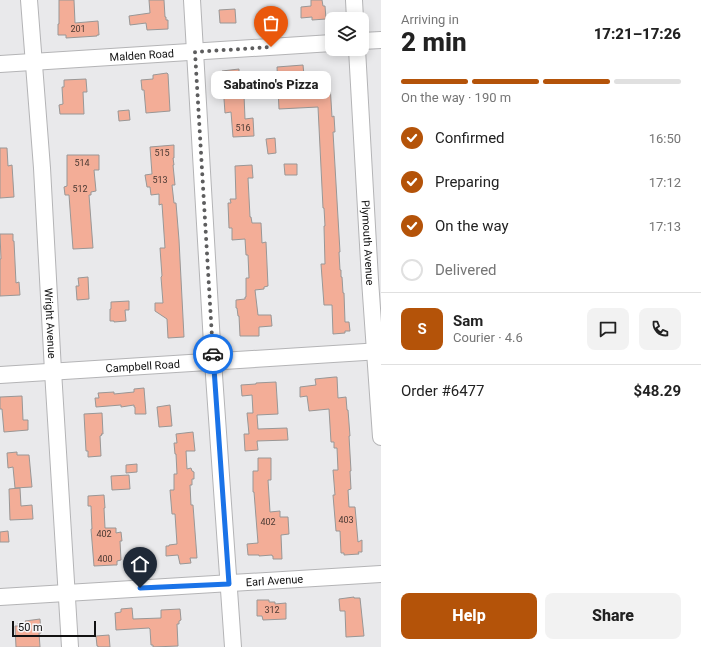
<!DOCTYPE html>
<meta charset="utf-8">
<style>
body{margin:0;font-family:Roboto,sans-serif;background:#f2f2f2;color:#222;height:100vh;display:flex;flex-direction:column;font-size:15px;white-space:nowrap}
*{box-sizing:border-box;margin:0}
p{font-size:13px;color:#767676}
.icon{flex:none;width:22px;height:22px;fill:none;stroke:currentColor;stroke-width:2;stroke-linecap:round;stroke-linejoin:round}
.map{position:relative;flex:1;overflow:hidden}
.panel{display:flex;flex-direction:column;background:#fff;width:320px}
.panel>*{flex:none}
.controls{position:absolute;left:325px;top:12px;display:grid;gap:8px}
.controls a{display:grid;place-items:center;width:44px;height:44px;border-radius:8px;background:#fff;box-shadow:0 2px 10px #0003;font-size:20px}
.scale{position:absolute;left:12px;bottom:10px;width:84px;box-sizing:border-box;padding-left:4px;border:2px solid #121212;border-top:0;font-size:11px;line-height:14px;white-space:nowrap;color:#121212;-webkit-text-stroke:3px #f6f6f8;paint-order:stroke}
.pin{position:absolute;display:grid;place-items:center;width:34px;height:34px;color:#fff;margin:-41px -17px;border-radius:50% 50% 50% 0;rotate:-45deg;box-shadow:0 0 4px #0007}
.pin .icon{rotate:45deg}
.courier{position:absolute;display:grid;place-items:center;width:40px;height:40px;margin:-20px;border:3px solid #1a73e8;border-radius:50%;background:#fff;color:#222;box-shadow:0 1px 5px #0007}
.bubble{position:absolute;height:28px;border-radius:8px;background:#fff;box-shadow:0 2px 10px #0003;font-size:13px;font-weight:800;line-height:28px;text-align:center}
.summary em{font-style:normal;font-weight:800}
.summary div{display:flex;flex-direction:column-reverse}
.summary{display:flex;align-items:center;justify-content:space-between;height:68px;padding:0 20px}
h1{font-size:26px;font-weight:800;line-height:30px}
.bar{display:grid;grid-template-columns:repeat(4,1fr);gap:6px 4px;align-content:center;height:48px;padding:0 20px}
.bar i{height:5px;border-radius:3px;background:#e0e0e0}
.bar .current{background:#b45309}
.bar p{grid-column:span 4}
.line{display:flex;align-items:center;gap:10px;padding:0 20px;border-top:1px solid #e0e0e0}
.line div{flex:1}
.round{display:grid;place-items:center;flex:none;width:42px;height:42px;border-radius:8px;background:#f2f2f2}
ol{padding:0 20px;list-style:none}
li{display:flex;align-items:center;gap:12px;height:44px}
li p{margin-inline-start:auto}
li .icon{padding:4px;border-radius:50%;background:#b45309;color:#fff;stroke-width:4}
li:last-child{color:#767676}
li i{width:22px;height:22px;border:2px solid #e0e0e0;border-radius:50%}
.button{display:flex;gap:8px;margin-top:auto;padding:8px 20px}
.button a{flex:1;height:46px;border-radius:8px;background:#b45309;color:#fff;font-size:16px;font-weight:800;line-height:46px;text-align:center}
.button a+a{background:#f2f2f2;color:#222}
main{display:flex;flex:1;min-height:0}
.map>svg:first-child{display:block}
.building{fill:#f3ad97;stroke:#999796}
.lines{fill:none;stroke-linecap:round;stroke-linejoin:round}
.minor-casing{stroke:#b4b4b6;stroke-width:18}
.minor{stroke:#fff;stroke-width:16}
.done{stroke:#5d5d5e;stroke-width:4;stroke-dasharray:0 7.2}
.route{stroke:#1a73e8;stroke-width:5}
.labels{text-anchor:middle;stroke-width:4;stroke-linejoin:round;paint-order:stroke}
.number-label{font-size:9px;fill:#4a3933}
.street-label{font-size:11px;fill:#121212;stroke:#f6f6f8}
</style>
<main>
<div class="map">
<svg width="381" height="647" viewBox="0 0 381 647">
<rect width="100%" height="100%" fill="#e9e9eb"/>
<path class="building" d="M59,0H74L75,23L98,21L99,35H97V36L66,38V35H58V24H59Z
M149,0H164L165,17H166V20H168V29L147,30L146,23L130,25L129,16L150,13Z
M311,0H322L323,6H325L326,19L312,20V17L301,18V7L311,6Z
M235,9L236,23H220L219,10Z
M303,65L305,85L330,84L332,117L334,116L335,132H333L340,252H339L340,270H341V277H342L343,293H344L345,322H349L350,331H345V333L333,334L332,305H324L321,264H325L324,226H325L324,208H323L318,107L279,109L277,67Z
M239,69V74L250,73L252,94L244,95L245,119L253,118L254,136L233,137L231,112L225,113L222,71Z
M167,73L168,74L170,111L146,113L144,90H142L141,80L153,79V75Z
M86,79L87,92H83L84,114H60L59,105L63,104L62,87H64V80Z
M129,110L130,120L119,121L118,111Z
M275,138L276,153L268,154L266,139Z
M174,145V158H173L174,165H173L175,185H172L174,203H176L179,240L184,337L168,338L167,319L155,311V303H163L161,277L162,276L160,248H165L162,204L159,205V194L151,195L150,187H147L145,175L152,174L150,147Z
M0,148H7L8,166L12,165L14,197L0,198Z
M67,155H99V170H94L96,191L91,192V195H89L93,248L73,249L69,195H65L64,187L67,186Z
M284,164H297V175H285Z
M252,165L253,178H248L250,217H251L252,223H261L262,243L266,242L268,286L264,287V289L255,290L258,315H271L272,326L259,327V336H240L239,316H238L237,308H236V300L245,299V297H246V278H249L248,255H246L245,239L232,240V228H229L228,203H231L230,199H236L235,166Z
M0,234H13V241H14L16,283L19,282L20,295L0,296V259H1Z
M88,277L89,299L77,300L76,286H79L78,278Z
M129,301V310H125L126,321L114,322V321H110V309H111V302Z
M335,377H337L338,398L346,397L347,410H348L350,436H349L351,471H350L351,489L348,490L349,507H355L358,542L362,540V552H358L359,554L344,555V553H341L340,531H336L333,495H335L333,470H338L337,448H334V442H331L329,409L309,411L307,396L300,397V387L316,385L315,379Z
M276,382L278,414L257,415L258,429L287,428L288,440L257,441L258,450L245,451L244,434H249L247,413H253L252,395L242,396L241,385L256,384V383Z
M144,388L146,414H135V407H134V405L121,407V405L96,407L95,398H99L98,393L114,392V394L134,392V389Z
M22,396L23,420H28V430L4,432L2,409H0V397Z
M170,405L172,426L159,427L157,407Z
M102,413L103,434H101L102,435L100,436L101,456L88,457V451H86L84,414Z
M193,432L195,451H186L187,469L191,468L192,471L194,472V479H192V485H190L191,505H193L197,558H190L191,563L180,564L178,555L166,556V546H169V545L177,544L175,514H172L170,490H174V474H177L176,454H175L174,443H177L176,434Z
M17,452V455H29L32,487L15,488L13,467L8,468L7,453Z
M258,458H271V480H268L270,512L280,511V517H288L289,534L281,535L282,559H273V556H272V555L259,556V555H248L247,544L258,543L254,492H253V471H258Z
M137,464V472L126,473V465Z
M129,475L130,489L112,490L111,476Z
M20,488L21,506L32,505L33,519L10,520L9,489Z
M104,495L105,508H104L105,528H116V533L121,532L122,541H120L121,560L117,561V565H114L94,566L91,529H92L91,506H88V496Z
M8,531L9,542H0V532Z
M354,597V598H360L364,636L346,637L345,611H340L339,599Z
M257,600H269V602H275V604L286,603V619L263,620L262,616H257Z
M132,608L133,619L161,618V610L180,609L181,620L179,621V624H177L178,646L153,647V645H151L150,629L149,628L116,630L115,613L121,612V609Z
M40,619L41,633H39L40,647H16L15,626H19L18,623H25V621Z
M109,635L110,647H98V646H97L96,636Z"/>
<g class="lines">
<defs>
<g id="minor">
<path id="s1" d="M29,0L42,168L53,371L70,647"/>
<path d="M192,0L213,361L233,647"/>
<path d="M354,0L355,19"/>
<path d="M362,41L381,40"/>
<path id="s2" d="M357,49L370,280L381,437"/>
<path id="s3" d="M0,64L332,43"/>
<path id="s4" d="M0,375L381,351"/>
<path id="s5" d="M0,597L381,574"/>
</g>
</defs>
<use href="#minor" class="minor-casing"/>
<use href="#minor" class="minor"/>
</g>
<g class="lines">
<path class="done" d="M213,354L195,52L271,47"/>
<path class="route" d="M140,588L229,584L213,354"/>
</g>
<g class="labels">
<g class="number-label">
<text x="78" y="32">201</text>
<text x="243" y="131">516</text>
<text x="162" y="156">515</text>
<text x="82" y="166">514</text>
<text x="160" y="183">513</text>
<text x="80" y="192">512</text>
<text x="346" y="523">403</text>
<text x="268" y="525">402</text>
<text x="104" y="537">402</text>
<text x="105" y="562">400</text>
<text x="272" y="613">312</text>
</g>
<g class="street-label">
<text dy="4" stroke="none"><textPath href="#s3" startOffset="142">Malden Road</textPath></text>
<text dy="4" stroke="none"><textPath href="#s2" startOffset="194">Plymouth Avenue</textPath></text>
<text dy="4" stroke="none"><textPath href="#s1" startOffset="324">Wright Avenue</textPath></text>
<text dy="4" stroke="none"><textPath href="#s4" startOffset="143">Campbell Road</textPath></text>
<text dy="4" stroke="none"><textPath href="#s5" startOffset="275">Earl Avenue</textPath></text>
</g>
</g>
</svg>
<div class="controls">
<a><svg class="icon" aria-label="layers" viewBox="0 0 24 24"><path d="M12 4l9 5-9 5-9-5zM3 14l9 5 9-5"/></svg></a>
</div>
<div class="scale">50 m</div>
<div class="pin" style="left:271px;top:47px;background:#ea580c"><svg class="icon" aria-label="bag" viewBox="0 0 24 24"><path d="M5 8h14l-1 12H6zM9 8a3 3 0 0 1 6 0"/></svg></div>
<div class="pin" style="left:140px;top:588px;background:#1f2937"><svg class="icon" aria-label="home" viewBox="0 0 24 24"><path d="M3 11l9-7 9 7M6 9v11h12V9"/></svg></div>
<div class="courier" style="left:213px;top:354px"><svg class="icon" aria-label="car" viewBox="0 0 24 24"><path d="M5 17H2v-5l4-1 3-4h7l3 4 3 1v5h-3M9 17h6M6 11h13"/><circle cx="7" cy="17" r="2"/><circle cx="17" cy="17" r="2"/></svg></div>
<div class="bubble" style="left:211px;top:71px;width:120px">Sabatino's Pizza</div>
</div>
<section class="panel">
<div class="summary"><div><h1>2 min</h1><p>Arriving in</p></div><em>17:21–17:26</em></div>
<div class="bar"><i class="current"></i><i class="current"></i><i class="current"></i><i></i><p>On the way · 190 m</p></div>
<ol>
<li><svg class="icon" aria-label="check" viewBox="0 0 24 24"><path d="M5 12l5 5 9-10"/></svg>Confirmed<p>16:50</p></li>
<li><svg class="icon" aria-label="check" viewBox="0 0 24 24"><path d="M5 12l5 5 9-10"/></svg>Preparing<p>17:12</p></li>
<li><svg class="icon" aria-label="check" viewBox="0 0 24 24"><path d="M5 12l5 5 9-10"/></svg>On the way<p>17:13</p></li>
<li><i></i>Delivered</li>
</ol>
<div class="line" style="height:72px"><b class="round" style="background:#b45309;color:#fff">S</b><div><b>Sam</b><p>Courier · 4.6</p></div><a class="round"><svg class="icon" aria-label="chat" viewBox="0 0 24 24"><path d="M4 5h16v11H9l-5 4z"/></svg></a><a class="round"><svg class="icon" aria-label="phone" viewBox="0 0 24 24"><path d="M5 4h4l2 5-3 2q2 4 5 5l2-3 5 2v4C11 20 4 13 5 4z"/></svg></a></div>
<div class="line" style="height:52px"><div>Order #6477</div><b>$48.29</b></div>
<div class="button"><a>Help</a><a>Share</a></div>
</section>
</main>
